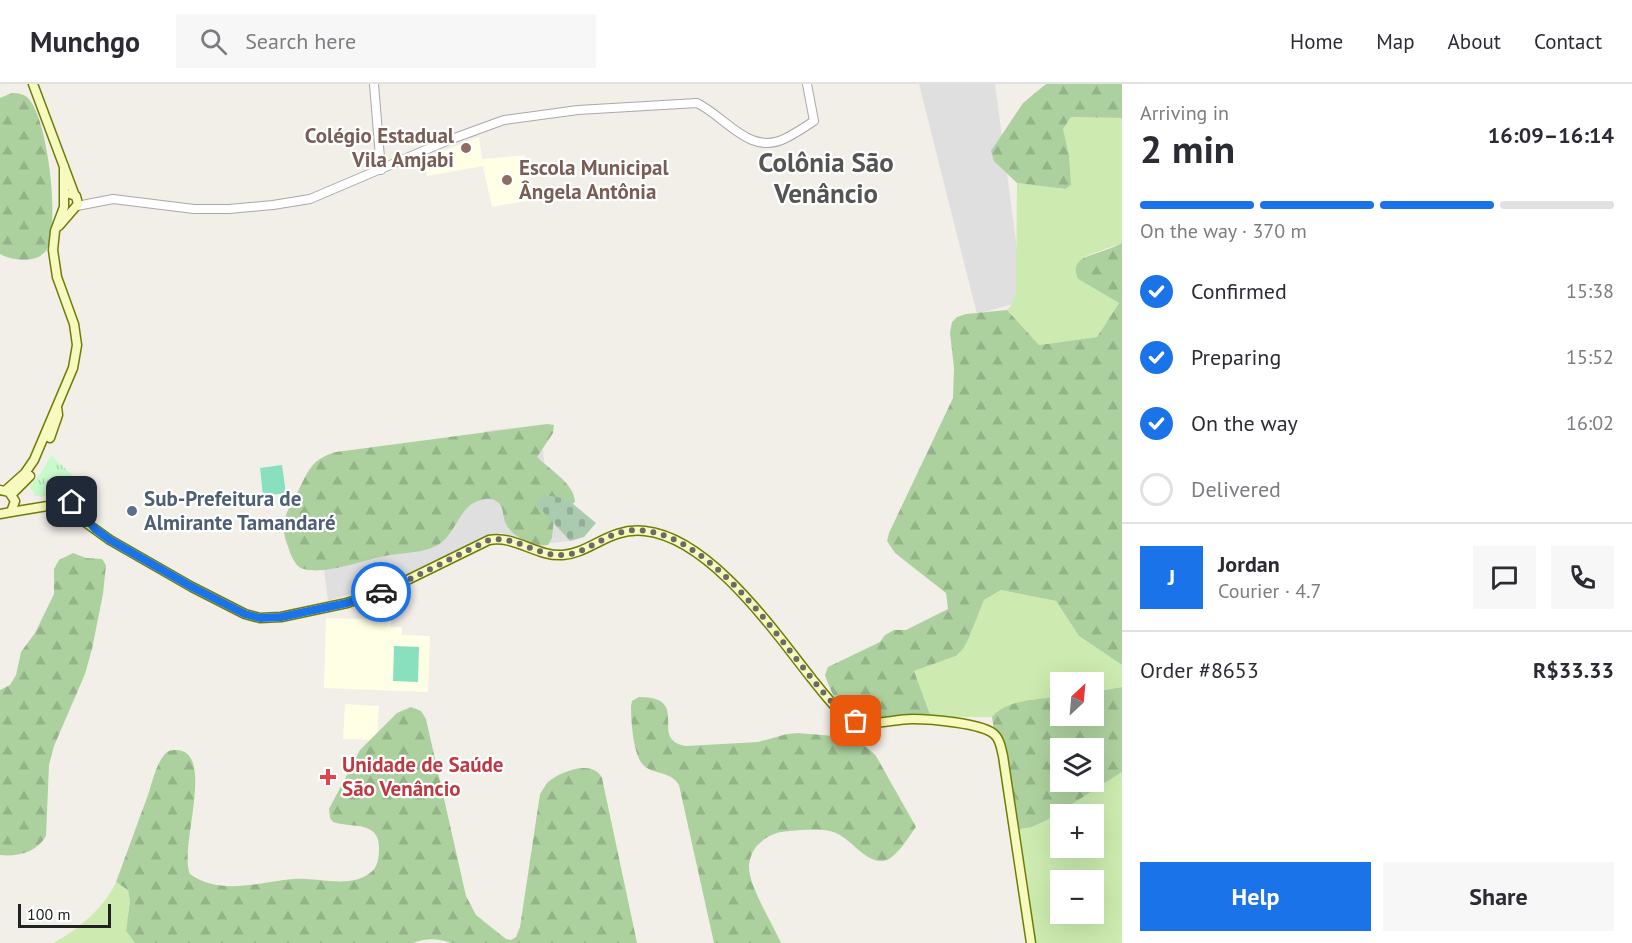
<!DOCTYPE html>
<meta charset="utf-8">
<style>
body{margin:0;font-family:"PT Sans",sans-serif;background:#f7f7f7;color:#2b2b33;height:100vh;display:flex;flex-direction:column;font-size:22px;white-space:nowrap}
*{box-sizing:border-box;margin:0}
p{font-size:20px;color:#7c7c81}
.icon{flex:none;width:33px;height:33px;fill:none;stroke:currentColor;stroke-width:2;stroke-linecap:round;stroke-linejoin:round}
.map{position:relative;flex:1;overflow:hidden}
.details{display:flex;flex-direction:column;background:#fff;width:510px}
.details>*{flex:none}
.needle{width:39px;rotate:26deg}
.buttons{position:absolute;left:1050px;top:588px;display:grid;gap:12px}
.buttons a{display:grid;place-items:center;width:54px;height:54px;border-radius:0px;background:#fff;box-shadow:0 6px 24px #0002;font-size:30px}
.scale{position:absolute;left:18px;bottom:15px;width:93px;box-sizing:border-box;padding-left:6px;border:3px solid #222;border-top:0;font-size:16px;line-height:21px;white-space:nowrap;color:#222;-webkit-text-stroke:4px #fff;paint-order:stroke}
.pin{position:absolute;display:grid;place-items:center;width:51px;height:51px;color:#fff;margin:-26px;border-radius:12px;box-shadow:0 3px 9px #0006}
.courier{position:absolute;display:grid;place-items:center;width:60px;height:60px;margin:-30px;border:4px solid #1a73e8;border-radius:50%;background:#fff;color:#222;box-shadow:0 2px 8px #0007}
.summary em{font-style:normal;font-weight:700}
.summary div{display:flex;flex-direction:column-reverse}
.summary{display:flex;align-items:center;justify-content:space-between;height:102px;padding:0 18px}
h1{font-size:39px;font-weight:700;line-height:45px}
.bar{display:grid;grid-template-columns:repeat(4,1fr);gap:9px 6px;align-content:center;height:72px;padding:0 18px}
.bar i{height:8px;border-radius:4px;background:#e1e1e2}
.bar .on{background:#1a73e8}
.bar p{grid-column:span 4}
.line{display:flex;align-items:center;gap:15px;padding:0 18px;border-top:2px solid #e1e1e2}
.line div{flex:1}
.round{display:grid;place-items:center;flex:none;width:63px;height:63px;border-radius:0px;background:#f7f7f7}
ol{padding:0 18px;list-style:none}
li{display:flex;align-items:center;gap:18px;height:66px}
li p{margin-inline-start:auto}
li .icon{padding:6px;border-radius:50%;background:#1a73e8;color:#fff;stroke-width:4}
li:last-child{color:#7c7c81}
li i{width:33px;height:33px;border:3px solid #e1e1e2;border-radius:50%}
.action{display:flex;gap:12px;margin-top:auto;padding:12px 18px}
.action a{flex:1;height:69px;border-radius:0px;background:#1a73e8;color:#fff;font-size:24px;font-weight:700;line-height:69px;text-align:center}
.action a+a{background:#f7f7f7;color:#2b2b33}
header{display:flex;align-items:center;gap:36px;box-sizing:border-box;height:84px;padding:0 30px;background:#fff;border-bottom:2px solid #e1e1e2}
header strong{font-size:28px}
nav{display:flex;gap:33px;margin-inline-start:auto;font-size:21px}
.search{width:420px;height:54px;background:#f7f7f7;display:flex;align-items:center;gap:15px;box-sizing:border-box;padding:0 21px;border-radius:0px;color:#7c7c81;font-size:22px}
main{display:flex;flex:1;min-height:0}
.map>svg:first-child{display:block}
.residential{fill:#e0dfdf}
.education{fill:#ffffe5}
.grass{fill:#cdebb0;fill-rule:evenodd}
.forest{fill:url(#forest-firs);fill-rule:evenodd}
.cemetery{fill:url(#cemetery-stones)}
.park{fill:url(#park-tufts)}
.pitch{fill:#88e0be}
.lines{fill:none;stroke-linecap:round;stroke-linejoin:round}
.tertiary-casing{stroke:#a9a9a9;stroke-width:10}
.secondary-casing{stroke:#707d05;stroke-width:11}
.tertiary{stroke:#fff;stroke-width:8}
.secondary{stroke:#f7fabf;stroke-width:8}
.done{stroke:#6b6a68;stroke-width:6;stroke-dasharray:0 10.8}
.route{stroke:#1a73e8;stroke-width:8}
.education-dot{fill:#8d6e63;stroke:#fff;stroke-width:2}
.service-dot{fill:#5c6f8a;stroke:#fff;stroke-width:2}
.health-dot{fill:#e0444e;stroke:#fff;stroke-width:2}
.labels{text-anchor:middle;stroke-width:4.5;stroke-linejoin:round;paint-order:stroke}
.education-label{font-size:21px;font-weight:bold;fill:#785e54;stroke:#fff;text-anchor:end}
.service-label{font-size:21px;font-weight:bold;fill:#4e5e75;stroke:#fff;text-anchor:start}
.health-label{font-size:21px;font-weight:bold;fill:#be3a42;stroke:#fff;text-anchor:start}
.district-label{font-size:27px;font-weight:bold;fill:#555;stroke:#fff}
</style>
<header>
<strong>Munchgo</strong>
<div class="search"><svg class="icon" aria-label="search" viewBox="0 0 24 24"><circle cx="10" cy="10" r="6"/><path d="M15 15l6 6"/></svg>Search here</div>
<nav><a>Home</a><a>Map</a><a>About</a><a>Contact</a></nav>
</header>
<main>
<div class="map">
<svg width="1122" height="859" viewBox="0 0 1122 859">
<defs>
<pattern id="forest-firs" width="22" height="20" patternUnits="userSpaceOnUse" patternTransform="scale(1.5)"><rect width="22" height="20" fill="#add19e"/><path d="M5 1l3.5 6h-7zM16 11l3.5 6h-7z" fill="#95b388"/></pattern>
<pattern id="cemetery-stones" width="16" height="16" patternUnits="userSpaceOnUse" patternTransform="scale(1.5)"><rect width="16" height="16" fill="#aacbaf"/><path d="M2 7V4a2 2 0 0 1 4 0v3zM10 15v-3a2 2 0 0 1 4 0v3z" fill="#92ae96"/></pattern>
<pattern id="park-tufts" width="24" height="20" patternUnits="userSpaceOnUse" patternTransform="scale(1.5)"><rect width="24" height="20" fill="#c8facc"/><path d="M3 7l-1-3M5 7V3M7 7l1-3M15 17l-1-3M17 17v-4M19 17l1-3" fill="none" stroke="#acd6af"/></pattern>
</defs>
<rect width="100%" height="100%" fill="#f2efe9"/>
<path class="residential" d="M919,0H995L1024,217L977,230Z
M540,341L548,411L536,420L570,457L535,461L501,449L486,452L393,498L328,517L322,469L452,391L485,347Z"/>
<path class="education" d="M479,53L482,75L525,71L531,116L492,123L483,82L427,92L424,74Z
M326,534L391,536V543H402V551L430,552L428,608L324,604Z
M345,620L379,622L377,656L343,655Z"/>
<path class="grass" d="M1071,33L1122,34V159L1086,172L1078,195L1119,219L1097,253L1039,261L1007,226L1010,223L1016,209L1017,99L1065,105L1063,45Z
M1001,506L1056,517L1079,552L1122,581V603L1094,608V598H1060V612L1014,620L992,633H931L914,587L956,572L963,565L968,556L984,516Z
M1122,688V859H1029L1022,831L1009,747L1032,743L1047,736ZM1060,730H1094V764H1060ZM1060,796H1094V830H1060Z
M116,798L128,806L130,817L126,847L135,859H53C78,846 105,823 116,798Z"/>
<path class="forest" d="M1046,0H1122V34L1071,33L1063,45L1069,72L1071,101L1065,105L1017,99L994,77L991,67L1023,19Z
M12,9C19,9 24,10 29,15C48,37 60,139 47,165C39,180 12,177 0,170V14Z
M1122,159V581L1079,552L1056,517L1001,506L984,516L968,556L963,565L956,572L914,587L931,633C910,633 859,639 843,624C834,615 829,603 825,591L828,583L880,558L885,551L894,546H906L948,525L946,509L895,469L887,457L889,449L953,314L954,284L950,249L952,238L957,233L966,230L1007,226L1039,261L1097,253L1119,219L1078,195C1069,175 1089,172 1103,167C1109,165 1116,162 1122,159Z
M547,340L554,341L553,349L537,373C549,385 575,400 575,418L554,433L552,454L548,461C535,464 512,453 506,440C503,435 504,428 501,422C498,417 492,414 486,415C460,418 459,444 442,458C427,470 403,468 385,472C363,476 326,491 304,485C294,483 290,468 287,460C280,441 285,430 295,413C308,390 308,376 336,368Z
M73,469L86,474L102,475L106,481L103,510L92,565L85,590L54,662L49,681L46,752C37,768 18,773 0,771V606L10,601L16,591L21,568L35,549L54,510V485L59,476Z
M1122,603V688L1047,736L1032,743L1009,747L992,633C1007,615 1038,616 1060,612V632H1094V608ZM1060,664H1094V698H1060Z
M639,613C693,613 647,656 686,662L758,658L787,650L798,649C825,652 858,650 876,672L916,743C908,753 895,778 881,777C865,777 852,757 838,750C824,743 804,746 789,747C777,748 768,751 760,759C753,764 749,775 749,783C749,803 773,840 781,859H714L679,701C671,688 659,691 647,684C633,677 631,637 631,622L632,617Z
M411,623L421,627L426,635L466,812L476,831L506,855L511,856L516,853L520,843L540,710C543,706 545,701 548,698C561,687 593,675 602,694L637,859H451C437,854 426,854 413,859H135L126,847L130,817L128,806L116,798C127,769 137,740 148,711C152,699 156,679 166,669C169,666 170,667 174,666C218,663 178,765 190,790C220,812 260,798 293,795C317,793 350,805 370,789C378,784 379,773 379,764C379,756 377,749 369,745C359,740 344,742 333,738L330,734L329,725L360,666L397,629Z"/>
<path class="cemetery" d="M545,411L567,415L596,439L584,453L570,457L536,420Z"/>
<path class="park" d="M51,371L75,394L76,404C68,416 48,412 34,412L35,409L29,403L41,389Z"/>
<path class="pitch" d="M282,381L286,409L263,412L260,384Z
M394,562L419,563L418,598L393,597Z"/>
<g class="lines">
<defs>
<path id="tertiary" d="M374,0L381,86
M77,122L113,115L194,125H229L273,121L310,115L449,56L504,36L578,26L697,19C726,33 750,73 786,54C796,49 805,43 814,37L807,0"/>
<path id="secondary" d="M33,0L75,112
M59,142L78,120L76,112L70,110
M50,354L58,331L57,323
M0,406L9,408L15,417L11,428L0,430
M6,406L25,389L34,376L73,284L77,261L74,240L57,193L53,166L55,147L64,123V82
M12,410L30,392
M60,420L110,456L192,503L245,530L260,534L281,533L347,519L391,504L489,456C515,451 537,473 563,471C591,469 609,443 645,447C710,454 774,547 812,595C822,607 841,634 857,638C875,642 894,635 912,635C929,635 984,639 995,651C1001,657 1001,665 1003,672L1031,859
M11,428L72,418L85,433"/>
</defs>
<use href="#tertiary" class="tertiary-casing"/>
<use href="#secondary" class="secondary-casing"/>
<use href="#tertiary" class="tertiary"/>
<use href="#secondary" class="secondary"/>
</g>
<g class="lines">
<path class="done" d="M381,508L406,497L489,456C516,451 537,473 564,471C589,469 608,446 637,446C704,448 767,538 805,586C820,604 835,626 856,637"/>
<path class="route" d="M72,418L95,445L110,456L192,503L245,530L260,534L281,533L347,519L381,508"/>
</g>
<g class="education-dot">
<circle cx="466" cy="64" r="6"/>
<circle cx="507" cy="96" r="6"/>
</g>
<circle class="service-dot" cx="132" cy="427" r="6"/>
<path class="health-dot" d="M325 684h6v6h6v6h-6v6h-6v-6h-6v-6h6z"/>
<g class="labels">
<g class="education-label">
<text x="454" y="59">Colégio Estadual<tspan x="454" dy="24">Vila Amjabi</tspan></text>
<text x="519" y="91" text-anchor="start">Escola Municipal<tspan x="519" dy="24">Ângela Antônia</tspan></text>
</g>
<g class="service-label">
<text x="144" y="422">Sub-Prefeitura de<tspan x="144" dy="24">Almirante Tamandaré</tspan></text>
</g>
<g class="health-label">
<text x="342" y="688">Unidade de Saúde<tspan x="342" dy="24">São Venâncio</tspan></text>
</g>
<g class="district-label">
<text x="826" y="88">Colônia São<tspan x="826" dy="31">Venâncio</tspan></text>
</g>
</g>
</svg>
<div class="buttons">
<a><svg class="needle" viewBox="-14 -14 28 28"><path d="M0-13l5 13h-10z" fill="#e53935"/><path d="M0 13l5-13h-10z" fill="#7c7c81"/></svg></a>
<a><svg class="icon" aria-label="layers" viewBox="0 0 24 24"><path d="M12 4l9 5-9 5-9-5zM3 14l9 5 9-5"/></svg></a>
<a>+</a>
<a>−</a>
</div>
<div class="scale">100 m</div>
<div class="pin" style="left:856px;top:637px;background:#ea580c"><svg class="icon" aria-label="bag" viewBox="0 0 24 24"><path d="M5 8h14l-1 12H6zM9 8a3 3 0 0 1 6 0"/></svg></div>
<div class="pin" style="left:72px;top:418px;background:#1f2937"><svg class="icon" aria-label="home" viewBox="0 0 24 24"><path d="M3 11l9-7 9 7M6 9v11h12V9"/></svg></div>
<div class="courier" style="left:381px;top:508px"><svg class="icon" aria-label="car" viewBox="0 0 24 24"><path d="M5 17H2v-5l4-1 3-4h7l3 4 3 1v5h-3M9 17h6M6 11h13"/><circle cx="7" cy="17" r="2"/><circle cx="17" cy="17" r="2"/></svg></div>
</div>
<section class="details">
<div class="summary"><div><h1>2 min</h1><p>Arriving in</p></div><em>16:09–16:14</em></div>
<div class="bar"><i class="on"></i><i class="on"></i><i class="on"></i><i></i><p>On the way · 370 m</p></div>
<ol>
<li><svg class="icon" aria-label="check" viewBox="0 0 24 24"><path d="M5 12l5 5 9-10"/></svg>Confirmed<p>15:38</p></li>
<li><svg class="icon" aria-label="check" viewBox="0 0 24 24"><path d="M5 12l5 5 9-10"/></svg>Preparing<p>15:52</p></li>
<li><svg class="icon" aria-label="check" viewBox="0 0 24 24"><path d="M5 12l5 5 9-10"/></svg>On the way<p>16:02</p></li>
<li><i></i>Delivered</li>
</ol>
<div class="line" style="height:108px"><b class="round" style="background:#1a73e8;color:#fff">J</b><div><b>Jordan</b><p>Courier · 4.7</p></div><a class="round"><svg class="icon" aria-label="chat" viewBox="0 0 24 24"><path d="M4 5h16v11H9l-5 4z"/></svg></a><a class="round"><svg class="icon" aria-label="phone" viewBox="0 0 24 24"><path d="M5 4h4l2 5-3 2q2 4 5 5l2-3 5 2v4C11 20 4 13 5 4z"/></svg></a></div>
<div class="line" style="height:78px"><div>Order #8653</div><b>R$33.33</b></div>
<div class="action"><a>Help</a><a>Share</a></div>
</section>
</main>
